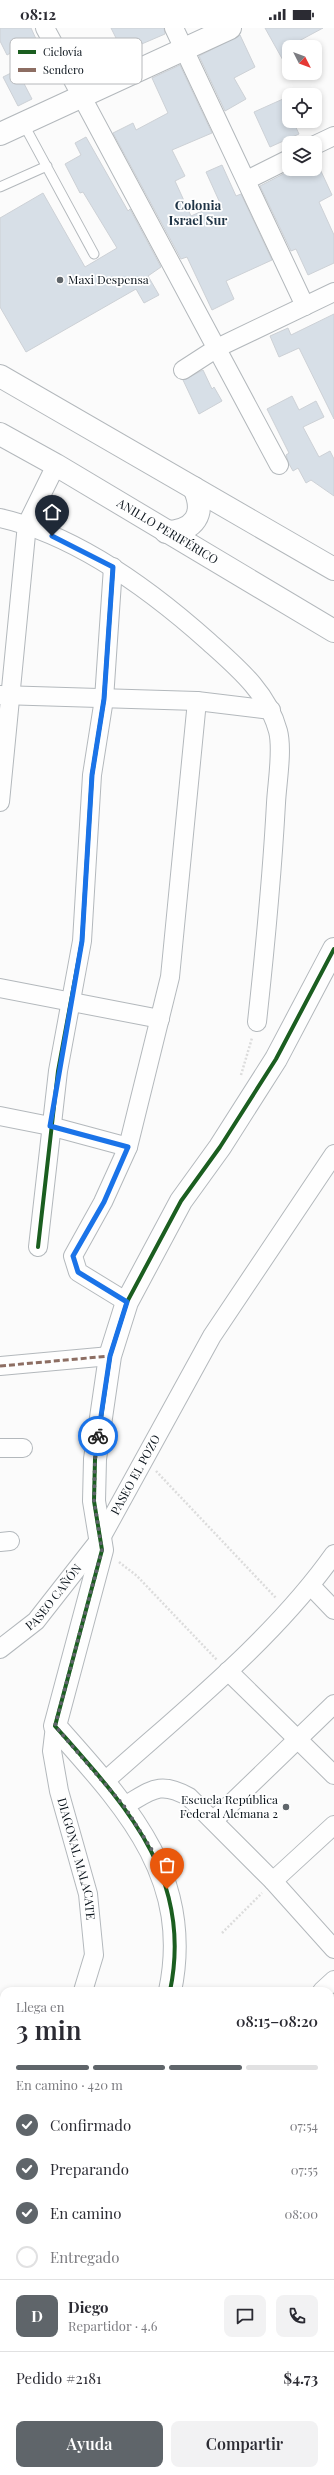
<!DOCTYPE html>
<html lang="es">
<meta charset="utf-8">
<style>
body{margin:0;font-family:"Playfair Display",serif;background:#f2f2f3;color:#2b2b33;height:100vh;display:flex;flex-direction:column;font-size:15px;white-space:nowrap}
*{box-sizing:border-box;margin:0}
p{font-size:13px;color:#7c7c81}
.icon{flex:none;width:22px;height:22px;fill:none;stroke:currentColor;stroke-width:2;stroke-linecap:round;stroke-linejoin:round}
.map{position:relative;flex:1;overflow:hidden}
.sheet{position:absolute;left:0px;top:1959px;width:334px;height:488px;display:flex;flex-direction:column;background:#fff;border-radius:12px 12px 0 0;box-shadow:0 2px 6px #0003}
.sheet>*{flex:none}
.needle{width:26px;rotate:132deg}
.buttons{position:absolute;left:282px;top:12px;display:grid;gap:8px}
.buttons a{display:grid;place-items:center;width:40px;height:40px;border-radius:8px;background:#fff;box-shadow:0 2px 6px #0003;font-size:20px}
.pin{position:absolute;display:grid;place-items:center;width:34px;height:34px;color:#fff;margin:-41px -17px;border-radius:50% 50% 50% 0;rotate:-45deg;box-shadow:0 0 4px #0007}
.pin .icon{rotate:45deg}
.courier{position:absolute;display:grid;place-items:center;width:40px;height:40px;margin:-20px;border:3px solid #1a73e8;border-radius:50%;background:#fff;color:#222;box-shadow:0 1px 5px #0007}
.summary em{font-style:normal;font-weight:600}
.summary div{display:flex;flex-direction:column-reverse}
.summary{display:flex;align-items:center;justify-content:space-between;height:68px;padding:0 16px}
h1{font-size:26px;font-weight:600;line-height:30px}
.bar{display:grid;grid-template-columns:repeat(4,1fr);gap:6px 4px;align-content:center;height:48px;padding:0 16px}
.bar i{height:5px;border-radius:3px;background:#e1e1e2}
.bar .current{background:#5f656a}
.bar p{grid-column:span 4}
.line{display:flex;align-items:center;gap:10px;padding:0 16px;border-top:1px solid #e1e1e2}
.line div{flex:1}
.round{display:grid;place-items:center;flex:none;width:42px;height:42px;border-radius:8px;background:#f2f2f3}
ol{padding:0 16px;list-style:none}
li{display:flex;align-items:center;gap:12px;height:44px}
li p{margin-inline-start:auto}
li .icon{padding:4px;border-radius:50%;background:#5f656a;color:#fff;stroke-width:4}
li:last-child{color:#7c7c81}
li i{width:22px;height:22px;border:2px solid #e1e1e2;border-radius:50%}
.action{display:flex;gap:8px;margin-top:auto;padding:8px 16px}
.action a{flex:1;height:46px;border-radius:8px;background:#5f656a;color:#fff;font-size:16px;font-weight:600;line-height:46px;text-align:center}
.action a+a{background:#f2f2f3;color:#2b2b33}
.status{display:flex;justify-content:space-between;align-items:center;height:28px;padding:0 20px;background:#fff;direction:ltr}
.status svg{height:11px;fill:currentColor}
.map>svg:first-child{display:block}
.building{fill:#d7dfe7;stroke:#cdd1d6}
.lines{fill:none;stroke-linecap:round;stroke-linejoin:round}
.service-casing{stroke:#b3b8bc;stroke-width:11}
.minor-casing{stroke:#b3b8bc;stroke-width:20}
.tertiary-casing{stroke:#b3b8bc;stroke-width:24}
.trunk-casing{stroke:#b3b8bc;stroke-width:24}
.path{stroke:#dcdcdc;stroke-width:2.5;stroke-dasharray:2 2;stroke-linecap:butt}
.service{stroke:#fefefe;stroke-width:9}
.minor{stroke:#fefefe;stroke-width:18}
.tertiary{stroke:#fefefe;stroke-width:22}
.trunk{stroke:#fefefe;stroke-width:22}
.quiet{stroke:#8d6e63;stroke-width:3;stroke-dasharray:6 3;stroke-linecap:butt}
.cycleway-casing{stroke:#fff;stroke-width:6}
.cycleway{stroke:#1b5e20;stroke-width:4}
.done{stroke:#5f656a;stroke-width:4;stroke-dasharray:0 7.2}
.route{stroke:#1a73e8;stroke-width:5}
.poi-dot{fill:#5f656a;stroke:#fff;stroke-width:1.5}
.labels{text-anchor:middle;stroke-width:3.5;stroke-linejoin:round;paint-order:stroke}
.poi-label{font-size:12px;fill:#0b141c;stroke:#fff;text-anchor:start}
.street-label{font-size:12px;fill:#0b141c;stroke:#fff}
.neighbourhood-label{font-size:13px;font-weight:bold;fill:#1f3446;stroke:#fff}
.key{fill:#fff;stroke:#b6b8bb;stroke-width:1}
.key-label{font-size:11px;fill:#0b141c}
</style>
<div class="status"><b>08:12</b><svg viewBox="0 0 49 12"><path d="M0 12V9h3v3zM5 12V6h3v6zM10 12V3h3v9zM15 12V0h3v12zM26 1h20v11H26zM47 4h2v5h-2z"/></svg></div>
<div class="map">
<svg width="334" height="2447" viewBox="0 0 334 2447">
<rect width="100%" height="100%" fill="#fbfbfb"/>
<path class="building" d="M0,0H31L36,11L7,27L0,13Z
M111,0H164L165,6L123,24Z
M265,0H323L297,14L300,19H289V43Z
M240,7L255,39L234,50L246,71L225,83L199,28Z
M180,37L212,105L172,122L185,148L175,153L191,188L220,175L206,144L222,137L236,168L241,166L272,232L226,253L234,271L212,282L187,229L181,231L113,105L133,95L136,102L168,85L152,50Z
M17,42L32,71L18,78L3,49Z
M283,71L289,84V93H293L299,106L270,119L254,84Z
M86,109L128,183L130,181L161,239L148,248L159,267L144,275L136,261L26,324L0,279V190L43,165L85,239L117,220L83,164L80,165L65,136L81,127L75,115Z
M305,141H320L332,167L319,174L334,207V235L308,247L296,221L291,223L260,158L289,143V148Z
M334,286V391L299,320L279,329L270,308L288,300L291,307Z
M203,342L212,361L214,359L222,373L199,386L183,352Z
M292,368L299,382L316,373L324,389L303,399L319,429L330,423L334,431V468L311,452L306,455L298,440L293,443L289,436L286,427L289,425L267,381Z"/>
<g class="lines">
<defs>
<path id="service" d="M23,95L94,226
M0,159L47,138"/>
<g id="minor">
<path d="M45,0L279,437"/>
<path d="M174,0L305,278"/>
<path d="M315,117L334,108"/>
<path d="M247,152L289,131"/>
<path d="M183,342L217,320L334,264"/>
<path d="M0,490C76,507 152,563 209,614C238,640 268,665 278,703C283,722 277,755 276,775C272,849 265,921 257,994"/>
<path d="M0,667L197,673L271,682"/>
<path d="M0,774L27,496L56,437"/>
<path d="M0,960L160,991"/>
<path d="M0,1088L50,1098L128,1119"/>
<path d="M38,1219L58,1043L82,913L92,747L104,671L113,539"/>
<path d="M127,1274L78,1244L73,1228L103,1174L128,1119L170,949L197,673"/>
<path d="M0,1338L110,1328"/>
<path d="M0,1420H23"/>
<path d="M0,1514L10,1513"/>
<path d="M311,1558L334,1582"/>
<path id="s1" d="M0,1621L36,1593L101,1510L212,1308L334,1126"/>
<path d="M228,1643L334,1747"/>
<path id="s2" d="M55,1698L52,1723L59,1763L88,1866L94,1927L83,1963"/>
<path d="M104,1754C183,1683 273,1612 334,1526"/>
<path d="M124,1778C151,1763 159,1752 189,1769L273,1853L334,1921"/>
<path d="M214,1792L334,1676"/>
<path d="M273,1853L334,1797"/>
<path d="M322,1963L334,1952"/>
<path d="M330,2090L334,2086"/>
<path d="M0,2125L4,2121"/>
<path d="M200,2443L202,2447"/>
<path d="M298,2443L301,2447"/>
<path d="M95,2447L98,2443"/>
</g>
<path id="tertiary" d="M0,106L230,0
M170,1963C194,1848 125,1777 55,1698L102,1522L94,1473L95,1431L110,1328L127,1274L181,1173L220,1119L276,1031L334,921
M0,2353L4,2350"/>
<g id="trunk">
<path d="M0,348L334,541"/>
<path id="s3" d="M0,406L56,437L334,603"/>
<path d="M166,504C195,503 206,486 194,460"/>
</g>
</defs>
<use href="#service" class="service-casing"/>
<use href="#minor" class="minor-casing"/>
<use href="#tertiary" class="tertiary-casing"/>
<use href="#trunk" class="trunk-casing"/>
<path class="path" d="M241,1047L252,1010
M156,1443L276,1570
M119,1534L137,1548L217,1632
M222,1905L262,1865"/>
<use href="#service" class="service"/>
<use href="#minor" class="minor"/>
<use href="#tertiary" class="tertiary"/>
<use href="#trunk" class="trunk"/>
<path class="quiet" d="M0,1338L110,1328"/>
<defs>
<path id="cycleway" d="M38,1219L58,1043L82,913L92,747L104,671L113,539
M170,1963C194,1848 125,1777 55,1698L102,1522L94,1473L95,1431L110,1328L127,1274L181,1173L220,1119L276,1031L334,921"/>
</defs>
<use href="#cycleway" class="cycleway-casing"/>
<use href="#cycleway" class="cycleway"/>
</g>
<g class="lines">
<path class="done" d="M98,1408L95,1431L94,1473L102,1522L55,1698L124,1778L152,1822L167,1861"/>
<path class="route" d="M52,508L113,539L104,671L92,747L82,913L50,1098L128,1119L104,1174L73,1228L78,1244L127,1274L110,1328L98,1408"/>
</g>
<g class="poi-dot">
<circle cx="60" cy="252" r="4"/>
<circle cx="286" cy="1779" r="4"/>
</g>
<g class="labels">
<g class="poi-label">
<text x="68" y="256">Maxi Despensa</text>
<text x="278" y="1776" text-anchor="end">Escuela República<tspan x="278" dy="14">Federal Alemana 2</tspan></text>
</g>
<g class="street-label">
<text dy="4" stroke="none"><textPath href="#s3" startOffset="194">ANILLO PERIFÉRICO</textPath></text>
<text dy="4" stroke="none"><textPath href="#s1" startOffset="223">PASEO EL POZO</textPath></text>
<text dy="4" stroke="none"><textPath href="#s1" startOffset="75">PASEO CAÑÓN</textPath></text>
<text dy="4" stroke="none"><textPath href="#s2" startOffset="136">DIAGONAL MALACATE</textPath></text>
</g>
<g class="neighbourhood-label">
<text x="198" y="182">Colonia<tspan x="198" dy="15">Israel Sur</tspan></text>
</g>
</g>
<rect x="10" y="10" width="132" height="46" rx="6" class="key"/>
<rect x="18" y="22" width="18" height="4" fill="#1b5e20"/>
<rect x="18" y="40" width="18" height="4" fill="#8d6e63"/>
<g class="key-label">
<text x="43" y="28">Ciclovía</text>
<text x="43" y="46">Sendero</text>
</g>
</svg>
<div class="buttons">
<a><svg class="needle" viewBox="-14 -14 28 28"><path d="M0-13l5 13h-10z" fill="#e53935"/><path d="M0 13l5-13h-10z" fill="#7c7c81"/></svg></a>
<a><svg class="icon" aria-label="locate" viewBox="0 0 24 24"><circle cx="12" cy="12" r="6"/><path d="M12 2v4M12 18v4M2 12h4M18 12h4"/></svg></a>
<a><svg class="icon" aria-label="layers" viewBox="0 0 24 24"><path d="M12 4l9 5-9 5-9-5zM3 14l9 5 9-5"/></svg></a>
</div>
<div class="pin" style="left:167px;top:1861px;background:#ea580c"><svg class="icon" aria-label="bag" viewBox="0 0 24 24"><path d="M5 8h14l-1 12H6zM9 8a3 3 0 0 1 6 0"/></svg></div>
<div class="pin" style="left:52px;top:508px;background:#1f2937"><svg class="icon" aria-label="home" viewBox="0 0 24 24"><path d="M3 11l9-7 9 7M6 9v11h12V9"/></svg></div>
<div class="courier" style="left:98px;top:1408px"><svg class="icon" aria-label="bike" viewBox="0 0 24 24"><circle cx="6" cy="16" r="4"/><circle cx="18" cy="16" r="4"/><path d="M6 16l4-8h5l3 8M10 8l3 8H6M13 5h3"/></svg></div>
<section class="sheet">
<div class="summary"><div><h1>3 min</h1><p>Llega en</p></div><em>08:15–08:20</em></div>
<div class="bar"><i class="current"></i><i class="current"></i><i class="current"></i><i></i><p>En camino · 420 m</p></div>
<ol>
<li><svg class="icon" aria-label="check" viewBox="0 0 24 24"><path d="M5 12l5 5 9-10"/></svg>Confirmado<p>07:54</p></li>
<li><svg class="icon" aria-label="check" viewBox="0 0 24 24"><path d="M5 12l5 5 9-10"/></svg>Preparando<p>07:55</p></li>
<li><svg class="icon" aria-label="check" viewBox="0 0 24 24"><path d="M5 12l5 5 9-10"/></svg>En camino<p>08:00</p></li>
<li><i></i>Entregado</li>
</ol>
<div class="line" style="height:72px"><b class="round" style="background:#5f656a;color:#fff">D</b><div><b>Diego</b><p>Repartidor · 4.6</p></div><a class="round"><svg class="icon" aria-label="chat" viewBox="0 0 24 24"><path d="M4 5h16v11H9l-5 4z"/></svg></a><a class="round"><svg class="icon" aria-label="phone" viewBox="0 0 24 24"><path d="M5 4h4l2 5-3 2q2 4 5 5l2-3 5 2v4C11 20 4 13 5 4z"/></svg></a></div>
<div class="line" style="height:52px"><div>Pedido #2181</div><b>$4.73</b></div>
<div class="action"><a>Ayuda</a><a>Compartir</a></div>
</section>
</div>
